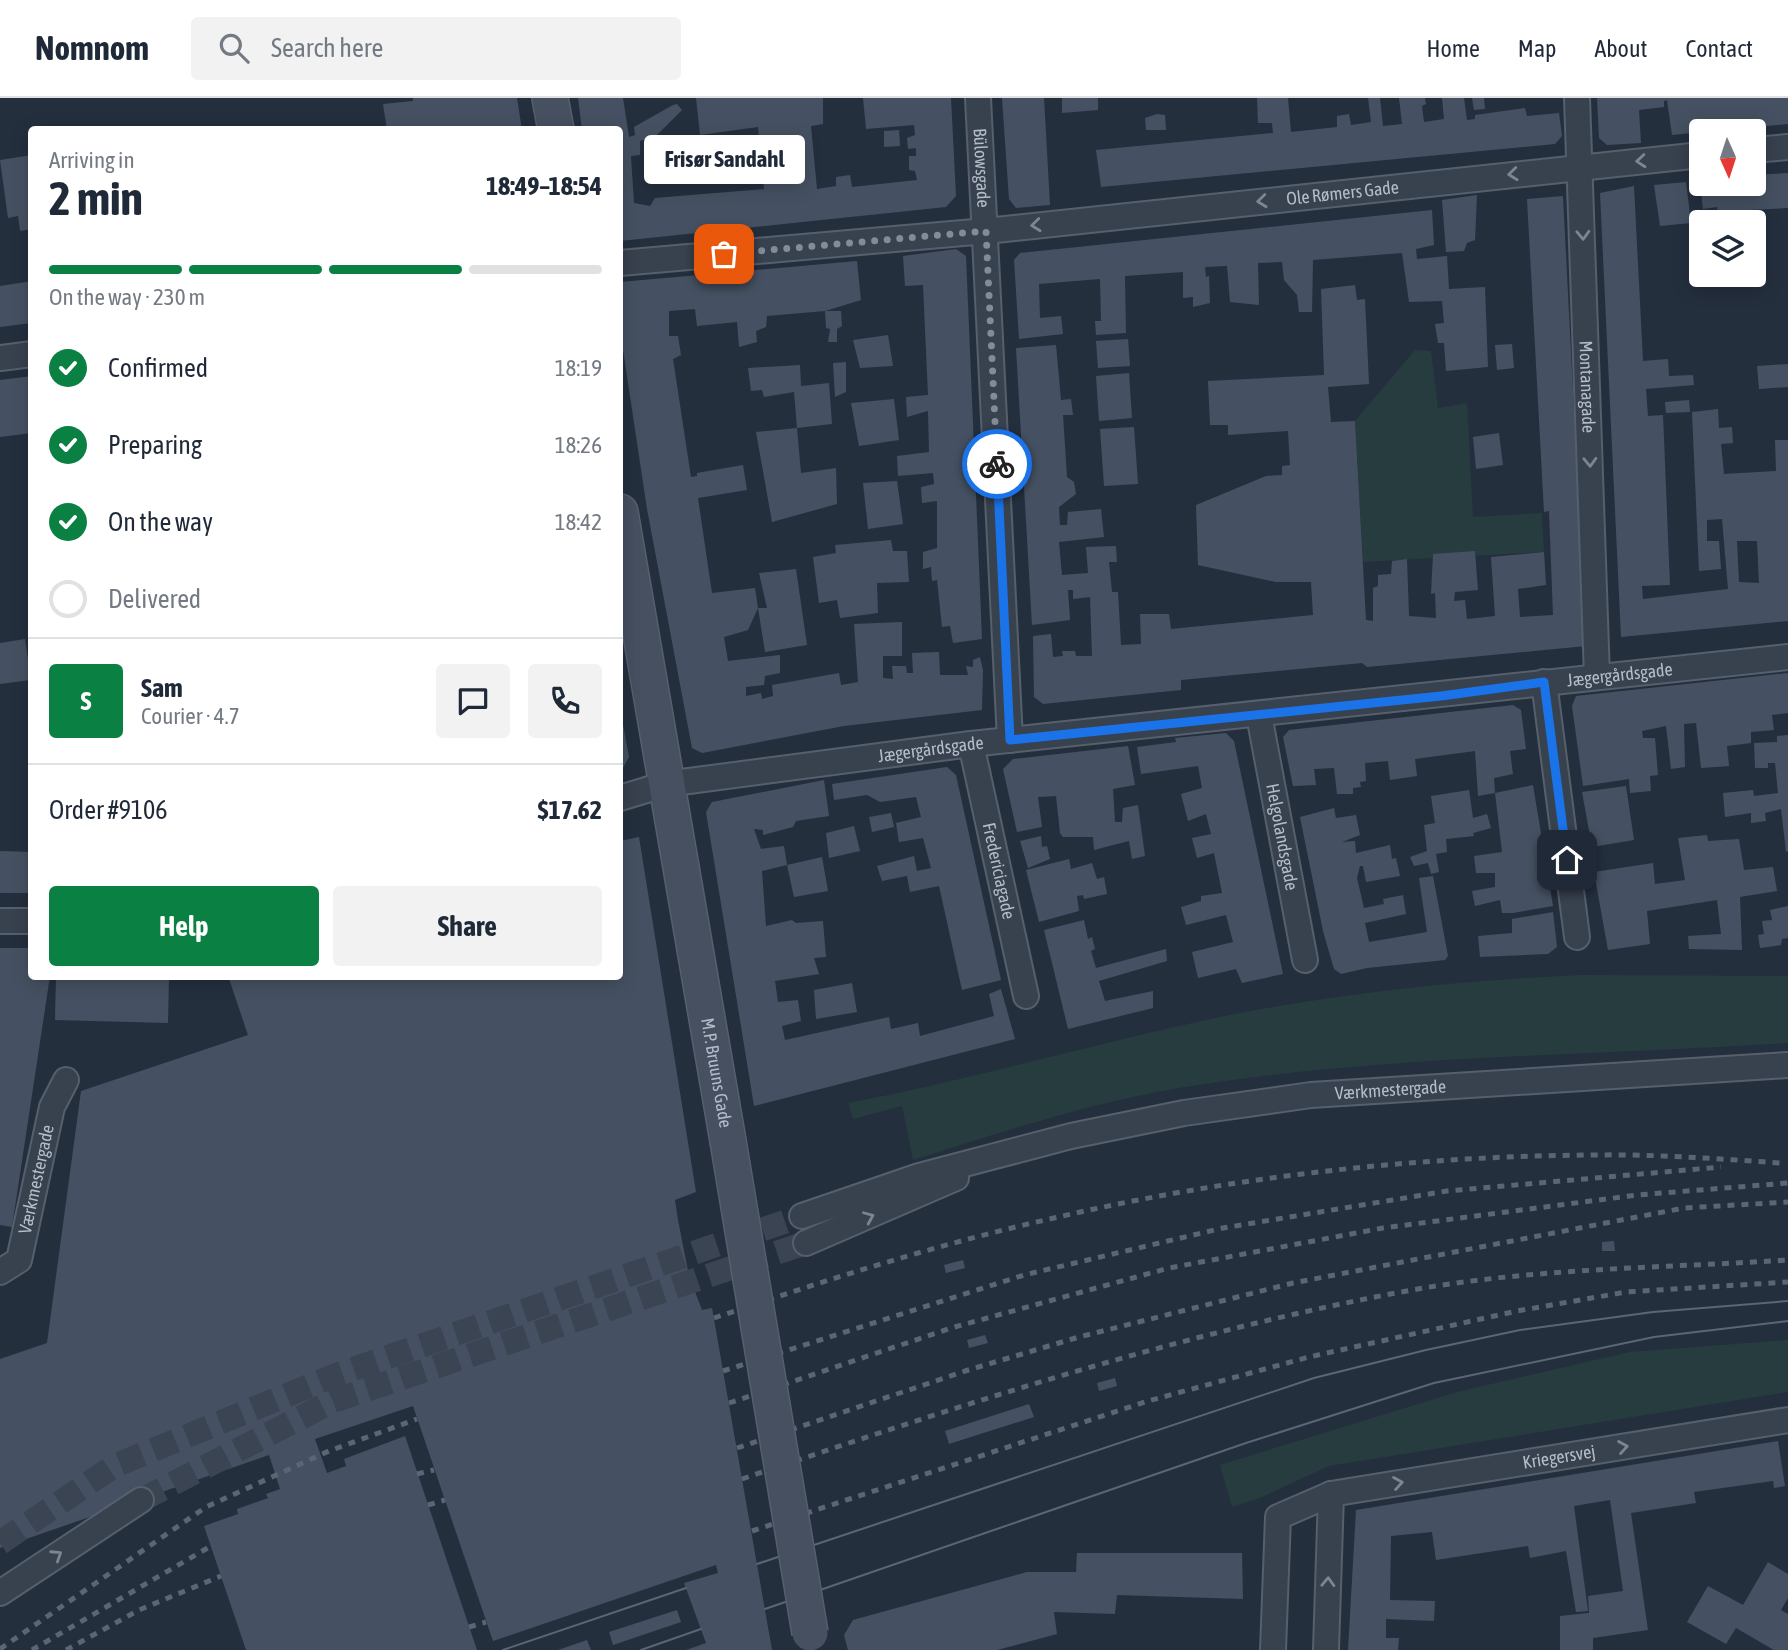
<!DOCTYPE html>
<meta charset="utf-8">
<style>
body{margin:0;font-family:"Asap Condensed",sans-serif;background:#f2f2f3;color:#1f2937;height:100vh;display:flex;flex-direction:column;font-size:26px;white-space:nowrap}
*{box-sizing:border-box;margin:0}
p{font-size:23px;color:#747a83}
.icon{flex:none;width:38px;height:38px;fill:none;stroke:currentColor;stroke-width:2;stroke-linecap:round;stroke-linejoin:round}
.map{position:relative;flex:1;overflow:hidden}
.drawer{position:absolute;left:28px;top:28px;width:595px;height:854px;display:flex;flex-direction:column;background:#fff;border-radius:7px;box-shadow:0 4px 18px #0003}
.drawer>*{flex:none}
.needle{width:46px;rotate:177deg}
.tools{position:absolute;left:1689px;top:21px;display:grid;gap:14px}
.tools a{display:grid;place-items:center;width:77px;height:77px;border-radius:7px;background:#fff;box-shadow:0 4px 18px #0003;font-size:35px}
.pin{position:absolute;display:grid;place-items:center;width:60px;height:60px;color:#fff;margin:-30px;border-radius:14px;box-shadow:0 4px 10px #0006}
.courier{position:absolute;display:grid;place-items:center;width:70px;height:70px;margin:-35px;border:5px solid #1a73e8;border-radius:50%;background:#fff;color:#222;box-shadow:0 2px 9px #0007}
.bubble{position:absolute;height:49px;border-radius:7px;background:#fff;box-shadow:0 4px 18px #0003;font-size:23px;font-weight:700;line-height:49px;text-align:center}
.headline em{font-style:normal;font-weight:700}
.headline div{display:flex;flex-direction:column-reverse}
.headline{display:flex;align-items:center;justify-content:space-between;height:119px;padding:0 21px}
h1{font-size:46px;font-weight:700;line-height:52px}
.bar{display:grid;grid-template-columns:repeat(4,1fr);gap:10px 7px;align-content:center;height:84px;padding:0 21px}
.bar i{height:9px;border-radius:5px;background:#e0e1e3}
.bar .active{background:#0b8043}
.bar p{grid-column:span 4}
.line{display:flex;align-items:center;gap:18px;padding:0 21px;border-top:2px solid #e0e1e3}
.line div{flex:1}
.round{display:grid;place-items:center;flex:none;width:74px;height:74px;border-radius:7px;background:#f2f2f3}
ol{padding:0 21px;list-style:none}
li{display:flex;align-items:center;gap:21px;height:77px}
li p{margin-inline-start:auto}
li .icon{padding:7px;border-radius:50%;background:#0b8043;color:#fff;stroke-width:4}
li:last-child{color:#747a83}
li i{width:38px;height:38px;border:4px solid #e0e1e3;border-radius:50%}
.primary-button{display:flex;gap:14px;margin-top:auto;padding:14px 21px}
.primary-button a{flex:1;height:80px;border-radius:7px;background:#0b8043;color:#fff;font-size:28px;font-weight:700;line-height:80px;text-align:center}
.primary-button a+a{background:#f2f2f3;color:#1f2937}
header{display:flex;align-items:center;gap:42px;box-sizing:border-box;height:98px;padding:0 35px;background:#fff;border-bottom:2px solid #e0e1e3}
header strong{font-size:33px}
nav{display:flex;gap:38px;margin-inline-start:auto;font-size:24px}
.search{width:490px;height:63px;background:#f2f2f3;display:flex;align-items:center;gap:18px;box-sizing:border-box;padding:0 24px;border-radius:7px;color:#747a83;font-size:26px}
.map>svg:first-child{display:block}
.green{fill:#263c3f}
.building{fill:#455162;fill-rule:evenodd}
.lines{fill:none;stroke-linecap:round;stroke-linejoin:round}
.street-tunnel{stroke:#3a4453;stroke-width:24;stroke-dasharray:24 12;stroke-linecap:butt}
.street-casing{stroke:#565f6c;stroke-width:28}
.secondary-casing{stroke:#565f6c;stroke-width:38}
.street{stroke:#38414e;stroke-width:24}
.secondary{stroke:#465061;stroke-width:35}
.tram{stroke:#5a6575;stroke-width:2}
.rail{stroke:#5a6575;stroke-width:5;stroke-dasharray:7 7;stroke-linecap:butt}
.secondary-bridge-casing{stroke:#565f6c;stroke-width:38;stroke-linecap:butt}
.secondary-bridge{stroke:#465061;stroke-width:35}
.oneway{stroke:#7c8592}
.done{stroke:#828b98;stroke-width:7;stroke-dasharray:0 12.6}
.route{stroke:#1a73e8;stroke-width:9}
.labels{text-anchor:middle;stroke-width:6;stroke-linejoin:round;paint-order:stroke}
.street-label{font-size:18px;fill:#b4bcc9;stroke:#1d2633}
</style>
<header>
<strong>Nomnom</strong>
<div class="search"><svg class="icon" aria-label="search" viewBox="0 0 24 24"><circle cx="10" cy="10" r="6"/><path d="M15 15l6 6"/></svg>Search here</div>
<nav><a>Home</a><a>Map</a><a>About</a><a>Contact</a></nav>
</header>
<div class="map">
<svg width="1788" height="1552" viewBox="0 0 1788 1552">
<rect width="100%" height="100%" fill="#242f3e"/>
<path class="green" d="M1415,252L1431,253L1438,310L1467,305L1473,419L1542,415L1544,454L1363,464L1355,323Z
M1582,877L1788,878V945C1587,958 1384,957 1185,989C1092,1004 1002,1034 913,1062L902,1008L853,1021L848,1005C978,981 1105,942 1235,916C1350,894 1465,882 1582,877Z
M1788,1242V1294L1329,1368L1260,1400L1232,1409L1220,1367L1457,1294L1630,1254Z"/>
<path class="building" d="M413,0H517L522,32H387L383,6L413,3Z
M578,0H623L629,39L635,37L634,29L673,7L677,6L682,12L656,38L640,43V57L631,58L634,105L650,108L655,100L764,91L758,29L700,37L696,0H823V26L811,28L817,91L836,88V79L850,77L852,89L917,82L915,73L909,72V58H916V50L908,51L907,40L915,37L914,27L866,31L863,0H951L956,98L946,109L620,143V32H582Z
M1002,0H1044L1050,107L1016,110L1009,101Z
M1062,0H1098V12L1062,15Z
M1257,0H1288L1291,34L1337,29V18L1349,16L1351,27L1371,24L1368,0H1380L1383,28L1402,26L1399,0H1425L1426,6L1422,8L1424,24L1444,21L1442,0H1464L1467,22L1475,21V17L1525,10L1527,18L1559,15L1562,38L1555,46L1101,89L1096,52L1273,35L1272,25H1258Z
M1472,0H1484L1485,11L1474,12Z
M1597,0H1788V26L1672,37L1667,2L1664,3V9L1639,12L1641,45L1607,47L1599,40Z
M1157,16L1165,17L1166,32H1146L1145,20Z
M899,32L900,48L884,49V33Z
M32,57V131L20,133L18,118L8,120L0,62Z
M1788,75V110L1749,112L1750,118L1757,122L1760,145L1754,146V124H1719L1717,109L1703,111L1700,87L1754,86V77Z
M1686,84L1691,125L1660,128L1654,87Z
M1634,88L1643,263L1668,261L1669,278L1693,277L1694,287L1646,291L1648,318L1663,317L1670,487L1642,488L1643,501L1728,491L1722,421L1707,422V443H1719L1721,471L1699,473L1692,314L1718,311L1719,330L1732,329L1733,345L1721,346L1724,376L1776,373L1775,342H1788V523L1621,539L1600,95ZM1737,443H1757L1759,485L1739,484Z
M1477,97L1475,142L1467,145L1464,153L1446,154L1442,102Z
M1563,98L1586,548L1367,569L1362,565L1181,582V592L1043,606L1034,599L1033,538L1051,536L1053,559L1063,558L1062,553H1075L1076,558H1092L1090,499L1073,501V492H1068L1070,522L1032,527L1016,250L1056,247L1061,302L1071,301L1073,317H1063L1067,379L1074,384L1076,396L1059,409L1060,427H1067L1068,414L1101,411L1104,439L1059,444L1062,477L1088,475L1086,449L1116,448L1117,464H1109L1112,494H1118L1121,547L1141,546L1140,516H1169L1171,531L1313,517L1311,484H1276L1198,467L1196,407L1266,378L1282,377V368L1290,367L1288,333L1228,337V327H1210L1208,283L1324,277L1321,191L1355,187L1357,202L1365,201L1369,286L1328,289L1331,324L1355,323L1366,522L1373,523V490L1378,488V477L1391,476L1392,463L1407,461L1409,518L1436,520L1435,495L1431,496L1433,456L1475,453L1478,492L1455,494L1454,503L1465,502L1467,521L1495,518L1491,459L1544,454L1546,487L1518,491L1520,519L1553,517L1549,413L1544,414L1527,101Z
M1432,112L1434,147L1416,151L1417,161L1447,158L1449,191L1485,189L1488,269L1446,273L1444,245H1438L1435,226L1444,225L1442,203L1409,204L1402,155L1313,162L1312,214H1299L1297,197L1284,182L1282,164L1258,165L1259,207L1230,204L1227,168L1205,169L1206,179L1209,178L1210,205L1193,209V199L1183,200V174L1125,178L1126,235L1096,237L1095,223H1101L1100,181L1039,186L1040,220L1061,218L1063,236L1019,241L1014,162L1020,155Z
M956,151L966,158L982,541L953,545L950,528L942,529L937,482L932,483L931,469L923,471V454L937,450V403L922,405L921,389L934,386L933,375L898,378L897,358L929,354L928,313L907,319L906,299L928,297L923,187L905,188L903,158Z
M857,163L861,202L825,213L767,218L766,229L756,233L757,244L739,249L737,224L697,228L695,211L669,213V238H678L681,257L673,261L691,379L697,378V375L743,367L747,392L698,400L712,495L755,490L758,510H767L759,475L796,471L807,547L765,554L758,510L748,532L724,539L728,563L780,557V575L765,578L764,587L746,589V598L761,595L762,601L773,598L772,587L839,575L841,587L858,584L854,526L902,524V558H883V580L893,581L892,568H906L907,575H913L912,555L939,554L940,577H968L966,568L973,569V562L980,559L983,572L982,612L844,628L702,655L692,650L647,411L620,232V184Z
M32,183V225L0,229V188Z
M825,213H841L842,228L837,231V244H828L830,231L826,230Z
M888,237L893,268L860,270L853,242Z
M1128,241L1130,268L1098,270L1096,243Z
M1512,246L1514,270L1497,272L1495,247Z
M846,264V294L835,299L833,265Z
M1788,266V289L1759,291L1757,268Z
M800,267L801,288L829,285L832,326L797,330L794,294L764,299L762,292L751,293L748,270Z
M1129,275L1132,320L1099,323L1096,278Z
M32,278V335L0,339V282Z
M894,301L899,342L859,348L851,305Z
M1689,302L1690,314L1666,315L1665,304Z
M1134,329L1138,386L1104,388L1100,331Z
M797,330L801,375L836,370L837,406L772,424L756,334Z
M1499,335L1503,367L1476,371L1473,339Z
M897,383L903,426L868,431L863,385Z
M891,442L893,453H907L909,484L877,485L878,515L840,520L837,502L819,505L813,459L836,455L835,447Z
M25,541L31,582L0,586V545Z
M1788,575V615L1772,617L1774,632L1751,634V645L1727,648L1729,668L1701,670L1696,625L1684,626L1685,669L1671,671L1666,628L1642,633L1643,640H1655L1658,677L1650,678L1651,693L1630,695L1629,681L1583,688L1572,608L1576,598Z
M1513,607L1521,612L1526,651L1510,653L1513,676L1494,680L1495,695L1533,687L1553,808L1513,815H1502L1500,802L1475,808L1472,793L1495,789V775H1476L1474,758L1502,754L1495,695L1478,698L1475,653L1415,661L1417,678L1390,682L1388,663L1365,665L1366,683L1360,684L1361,689L1353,690V696H1337L1334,670L1314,671L1316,687L1293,688L1283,639L1289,632Z
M620,610L629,659L620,675Z
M1226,635L1234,643L1283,876L1242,885L1236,871L1198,880L1192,854L1233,844L1226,817L1186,827L1181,809L1201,803V798L1222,795L1214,755L1197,760L1192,740L1211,736L1206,716L1188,723L1181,696L1202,690L1198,668L1141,676L1137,649L1176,644L1175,640Z
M1788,637V753L1786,754L1781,711L1765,715L1766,723L1751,725V715L1725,719L1723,695L1753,692L1754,698L1778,695L1775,665H1768V670H1755L1754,645L1777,644V638Z
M1128,648L1135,687L1113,691L1115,724H1122L1123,710L1138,707L1145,758L1132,761L1129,743L1094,752L1093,739H1063L1060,735L1056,698L1038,699L1042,729L1017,734L1003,671L1013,661Z
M947,669L956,677L1001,882L962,892L939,788L910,794L907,778L882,783L877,768L914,758L917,773L931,770L923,740L899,744L896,725L921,719L916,699L880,704L867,697L834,702L832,686Z
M824,682L829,718L796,723L793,729L763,737V732L754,731L761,751L784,748L787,767L762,773L766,828L792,822L796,825L823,823L826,859L814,860L819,876L775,883L778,904L798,902L801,923L782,928L785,942L889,919L891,931L918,925L920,938L994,918L989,896L1001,891L1015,941L754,1008L706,714L712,704Z
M1626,688L1634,742L1592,749L1582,694Z
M1469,692L1473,720L1487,716L1491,730L1473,735L1474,738L1446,741L1447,754L1436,756L1439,774L1431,776L1428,765L1414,768L1410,759L1427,753L1424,727L1435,725L1431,698Z
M1334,710L1336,720L1356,717L1360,737L1342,744L1355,743L1356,755L1390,747L1392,761L1396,760L1400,778L1366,784L1363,768H1360L1357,780L1364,810L1384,806L1383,801L1403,797L1406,816L1365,825L1369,844L1427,834L1419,780L1433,778L1448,858L1445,862L1367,870L1341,876L1334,871L1323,833L1300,719Z
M891,715L894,729L872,734L869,719Z
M854,728L860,753L829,760L826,735Z
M1707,737L1708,743L1739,741L1744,772L1773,769L1777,793L1740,799L1742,852L1689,851L1688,838L1721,836L1717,802L1647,813L1650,846L1608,852L1594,774L1653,765L1655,786L1685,782L1678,740Z
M1041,738L1042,749L1047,748L1050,761L1028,770L1020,743Z
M639,739L696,1094L675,1102L678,1122L689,1178L702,1212L712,1210L772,1552H686L706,1545L684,1485L718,1475L716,1467L493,1543L413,1308L315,1341L327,1375L346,1368L344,1361L405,1338L477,1552H246L204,1428L238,1416L237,1411L268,1400L266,1396L280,1391L269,1357L0,1450V1261L47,1245L81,993L248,937L228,878H620V743Z
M0,753L32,754V795H0Z
M822,759L828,793L794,799L787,767Z
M1069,761L1071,771L1092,765L1097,781L1104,779L1107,796L1084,801L1083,797L1077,798L1079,813L1039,824L1026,772Z
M1788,808V840L1782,841L1781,847L1760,850L1758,837L1764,836L1762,823L1772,822L1770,812Z
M1553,814L1557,849L1548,856L1480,859L1478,838L1512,835V821Z
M1084,822L1088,841L1092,839L1095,851L1091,853L1096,870L1166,851L1167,863L1099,883L1105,903L1153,893V910L1068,931L1044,832Z
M0,850H32V878H50L12,1129L0,1127Z
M56,878H169L168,925L55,922Z
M852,885L857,914L816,921L814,892Z
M1614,1143L1615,1153H1602V1144Z
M963,1162L965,1170L946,1175L944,1167Z
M985,1237L988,1245L969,1250L967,1242Z
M1115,1280L1117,1288L1099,1293L1097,1285Z
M1029,1306L1034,1319L949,1346L945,1333Z
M1778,1343L1785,1388L1774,1390L1773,1383L1694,1394L1696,1405L1631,1415L1648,1532L1593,1540V1552H1560V1518L1589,1515L1588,1498L1623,1493L1610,1402L1574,1408L1588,1513L1576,1514L1566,1453L1530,1460L1528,1448L1436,1462L1432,1434L1391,1438L1390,1502L1435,1503L1434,1523L1386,1521V1540H1399L1398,1552H1348L1356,1412Z
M1077,1455H1242L1243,1501L1117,1497L1115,1516L1054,1514L1057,1536L997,1552H848L844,1537L853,1522L1027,1474H1076Z
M1768,1464L1788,1476V1500L1781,1512L1788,1516V1552H1774L1736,1530L1726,1546L1687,1524L1708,1488L1743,1507Z
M677,1512L681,1524L613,1547L609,1534Z
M587,1542L591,1552H558Z"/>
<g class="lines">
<path class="street-tunnel" d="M141,1402L333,1303L806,1145
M0,1445L114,1368L341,1275L802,1118"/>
<defs>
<g id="street">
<path id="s1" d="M978,0L1010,642"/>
<path id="s2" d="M1577,0L1597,579"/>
<path d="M1754,52L1788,49"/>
<path id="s3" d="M620,165L986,133L1701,57"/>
<path d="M0,260L32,256"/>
<path d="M1544,584L1577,839"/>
<path id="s4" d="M1259,617L1305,862"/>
<path id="s5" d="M971,646L1026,898"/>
<path id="s6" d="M620,700L666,686L971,646L1788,559"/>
<path d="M0,823H32"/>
<path id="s7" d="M802,1118L919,1078L1071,1038L1184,1015L1311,997L1788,967"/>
<path d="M806,1145L956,1080"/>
<path id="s8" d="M0,1174L19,1162L52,1009L66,982"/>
<path id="s9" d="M1331,1396L1788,1322"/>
<path d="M0,1495L141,1402"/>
<path d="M1273,1552L1278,1419L1331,1396L1326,1552"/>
</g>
<g id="secondary">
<path d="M550,0L556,32"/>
<path id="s10" d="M620,414L728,1043"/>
</g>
</defs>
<use href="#street" class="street-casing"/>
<use href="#secondary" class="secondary-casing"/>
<use href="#street" class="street"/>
<use href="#secondary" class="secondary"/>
<path class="tram" d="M757,1466L1314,1280L1426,1252L1520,1232L1653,1214L1788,1203
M765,1511L1246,1345L1434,1285L1654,1239L1788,1223
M503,1552L686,1490
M641,1552L701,1531"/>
<path class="rail" d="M714,1220C826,1182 938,1146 1054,1120C1230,1079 1414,1058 1595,1057C1657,1056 1719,1061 1781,1065
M723,1273L1024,1177L1223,1130L1447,1093L1721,1069
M729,1305L951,1230L1169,1170L1383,1130L1637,1097L1788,1085
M737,1350L965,1273L1079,1239L1293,1185L1684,1110L1788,1104
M417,1376L434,1372
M742,1381C963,1306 1182,1234 1412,1192C1535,1170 1663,1170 1788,1162
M428,1407L445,1402
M752,1433L1148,1303L1309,1259L1517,1213L1626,1194L1788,1184
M469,1529L486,1524
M0,1551L206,1409L329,1353L417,1321
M32,1552L211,1448
M66,1552L139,1512L221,1478"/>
<defs>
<path id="secondary-bridge" d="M728,1043L810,1535"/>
</defs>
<use href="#secondary-bridge" class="secondary-bridge-casing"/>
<use href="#secondary-bridge" class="secondary-bridge"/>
</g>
<defs><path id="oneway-chevron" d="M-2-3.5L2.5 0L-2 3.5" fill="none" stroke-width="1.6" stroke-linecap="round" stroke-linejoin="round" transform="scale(1.75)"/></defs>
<g class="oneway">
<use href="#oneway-chevron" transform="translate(1641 63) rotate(175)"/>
<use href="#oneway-chevron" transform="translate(1513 76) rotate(174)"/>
<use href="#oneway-chevron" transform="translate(1262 103) rotate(174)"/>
<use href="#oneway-chevron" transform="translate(1036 127) rotate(174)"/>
<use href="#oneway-chevron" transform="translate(1583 137) rotate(88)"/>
<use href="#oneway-chevron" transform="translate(1590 364) rotate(88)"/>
<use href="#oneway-chevron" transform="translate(869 1119) rotate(-23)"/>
<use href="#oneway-chevron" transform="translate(1623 1349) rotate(-9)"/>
<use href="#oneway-chevron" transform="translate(1398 1385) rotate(-9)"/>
<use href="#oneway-chevron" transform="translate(57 1457) rotate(-33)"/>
<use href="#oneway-chevron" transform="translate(1328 1484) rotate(-88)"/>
</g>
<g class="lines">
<path class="done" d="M724,156L986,133L997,366"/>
<path class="route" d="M997,366L1010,642L1441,598L1544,584L1567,762"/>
</g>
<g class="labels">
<g class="street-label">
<text dy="6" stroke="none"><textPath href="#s1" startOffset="70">Bülowsgade</textPath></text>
<text dy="6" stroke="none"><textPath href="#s3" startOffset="726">Ole Rømers Gade</textPath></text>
<text dy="6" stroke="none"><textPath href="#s2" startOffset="289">Montanagade</textPath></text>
<text dy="6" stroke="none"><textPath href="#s6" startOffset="1008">Jægergårdsgade</textPath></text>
<text dy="6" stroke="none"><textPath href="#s6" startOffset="315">Jægergårdsgade</textPath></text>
<text dy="6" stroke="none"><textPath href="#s4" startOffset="124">Helgolandsgade</textPath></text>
<text dy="6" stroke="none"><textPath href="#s5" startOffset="130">Fredericiagade</textPath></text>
<text dy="6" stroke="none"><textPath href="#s10" startOffset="569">M.P. Bruuns Gade</textPath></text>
<text dy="6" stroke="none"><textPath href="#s7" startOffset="604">Værkmestergade</textPath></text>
<text dy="6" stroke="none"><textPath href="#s8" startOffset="105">Værkmestergade</textPath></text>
<text dy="6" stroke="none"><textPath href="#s9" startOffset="231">Kriegersvej</textPath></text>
</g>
</g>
</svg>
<div class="tools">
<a><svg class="needle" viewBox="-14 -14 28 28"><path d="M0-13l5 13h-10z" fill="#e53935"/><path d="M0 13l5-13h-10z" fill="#747a83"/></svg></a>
<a><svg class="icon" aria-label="layers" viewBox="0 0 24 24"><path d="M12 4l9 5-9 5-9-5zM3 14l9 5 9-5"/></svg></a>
</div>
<div class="pin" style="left:724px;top:156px;background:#ea580c"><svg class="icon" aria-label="bag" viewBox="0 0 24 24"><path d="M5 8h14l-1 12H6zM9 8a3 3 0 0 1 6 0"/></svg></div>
<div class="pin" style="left:1567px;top:762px;background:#1f2937"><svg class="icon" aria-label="home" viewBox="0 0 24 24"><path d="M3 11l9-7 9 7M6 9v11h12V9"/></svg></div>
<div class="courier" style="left:997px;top:366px"><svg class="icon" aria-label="bike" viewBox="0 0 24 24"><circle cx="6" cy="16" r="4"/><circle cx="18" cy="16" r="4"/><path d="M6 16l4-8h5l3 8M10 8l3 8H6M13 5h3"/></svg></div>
<div class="bubble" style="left:644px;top:37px;width:161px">Frisør Sandahl</div>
<section class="drawer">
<div class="headline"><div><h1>2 min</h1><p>Arriving in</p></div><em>18:49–18:54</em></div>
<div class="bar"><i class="active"></i><i class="active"></i><i class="active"></i><i></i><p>On the way · 230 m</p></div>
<ol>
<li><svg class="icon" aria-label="check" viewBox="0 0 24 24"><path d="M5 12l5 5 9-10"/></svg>Confirmed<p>18:19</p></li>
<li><svg class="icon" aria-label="check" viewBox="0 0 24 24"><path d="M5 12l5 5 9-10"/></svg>Preparing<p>18:26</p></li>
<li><svg class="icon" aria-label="check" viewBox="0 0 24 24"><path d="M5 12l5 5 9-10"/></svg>On the way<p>18:42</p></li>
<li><i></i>Delivered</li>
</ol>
<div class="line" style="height:126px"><b class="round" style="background:#0b8043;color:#fff">S</b><div><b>Sam</b><p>Courier · 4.7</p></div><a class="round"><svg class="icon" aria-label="chat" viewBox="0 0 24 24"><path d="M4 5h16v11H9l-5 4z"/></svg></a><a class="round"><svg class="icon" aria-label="phone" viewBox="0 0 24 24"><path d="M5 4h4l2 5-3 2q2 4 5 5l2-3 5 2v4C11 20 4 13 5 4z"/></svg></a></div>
<div class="line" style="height:91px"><div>Order #9106</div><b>$17.62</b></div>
<div class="primary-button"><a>Help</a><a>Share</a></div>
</section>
</div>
